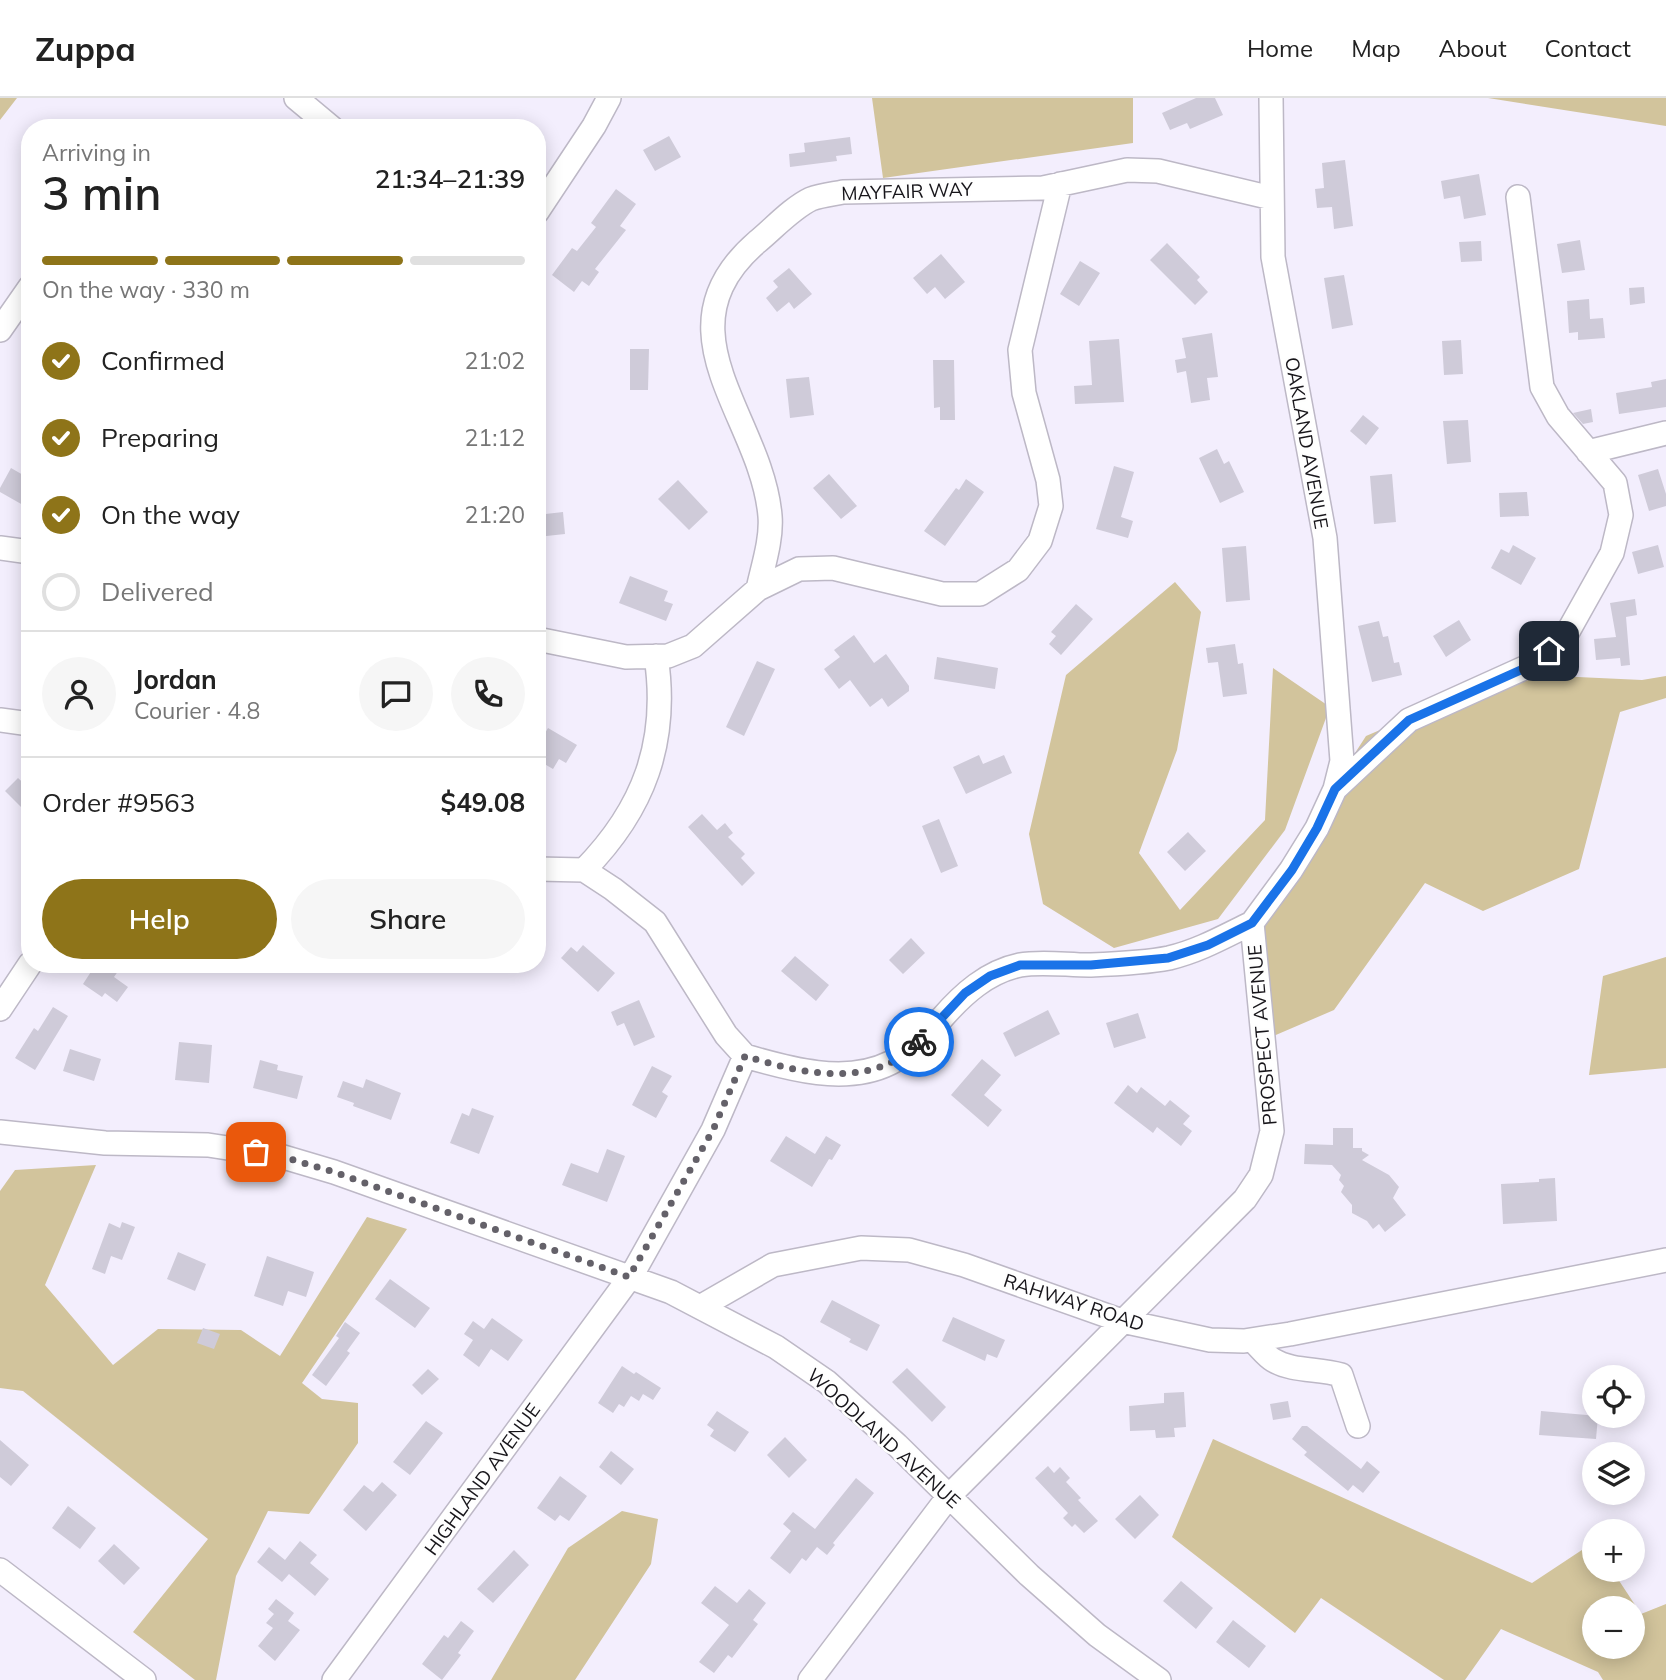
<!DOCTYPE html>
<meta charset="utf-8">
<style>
body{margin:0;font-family:Mulish,sans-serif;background:#f6f6f6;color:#222;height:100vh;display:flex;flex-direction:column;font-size:26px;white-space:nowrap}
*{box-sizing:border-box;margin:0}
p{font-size:23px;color:#767676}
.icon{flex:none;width:38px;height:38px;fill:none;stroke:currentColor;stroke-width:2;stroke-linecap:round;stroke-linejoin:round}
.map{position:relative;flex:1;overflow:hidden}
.drawer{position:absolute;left:21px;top:21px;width:525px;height:854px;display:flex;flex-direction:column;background:#fff;border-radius:28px;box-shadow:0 4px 18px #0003}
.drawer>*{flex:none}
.controls{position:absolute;left:1582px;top:1267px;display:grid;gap:14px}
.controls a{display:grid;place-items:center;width:63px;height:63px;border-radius:50%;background:#fff;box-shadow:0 4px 18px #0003;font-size:35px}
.pin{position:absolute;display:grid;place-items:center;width:60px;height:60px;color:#fff;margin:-30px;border-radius:14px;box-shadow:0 4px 10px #0006}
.courier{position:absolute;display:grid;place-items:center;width:70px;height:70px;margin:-35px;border:5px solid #1a73e8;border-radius:50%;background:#fff;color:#222;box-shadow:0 2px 9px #0007}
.summary em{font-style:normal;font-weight:600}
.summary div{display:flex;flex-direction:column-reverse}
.summary{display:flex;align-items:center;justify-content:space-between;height:119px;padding:0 21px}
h1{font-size:46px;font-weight:600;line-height:52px}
.bar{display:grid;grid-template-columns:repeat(4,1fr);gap:10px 7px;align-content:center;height:84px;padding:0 21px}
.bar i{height:9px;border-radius:5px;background:#e0e0e0}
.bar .current{background:#8e7419}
.bar p{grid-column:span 4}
.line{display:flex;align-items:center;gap:18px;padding:0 21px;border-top:2px solid #e0e0e0}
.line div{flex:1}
.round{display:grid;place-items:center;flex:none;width:74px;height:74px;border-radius:37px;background:#f6f6f6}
ol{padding:0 21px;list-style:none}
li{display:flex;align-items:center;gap:21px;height:77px}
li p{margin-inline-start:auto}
li .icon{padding:7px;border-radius:50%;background:#8e7419;color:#fff;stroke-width:4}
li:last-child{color:#767676}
li i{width:38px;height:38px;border:4px solid #e0e0e0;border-radius:50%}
.action{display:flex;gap:14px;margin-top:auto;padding:14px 21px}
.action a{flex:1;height:80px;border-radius:42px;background:#8e7419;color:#fff;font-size:28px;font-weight:600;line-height:80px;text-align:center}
.action a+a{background:#f6f6f6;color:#222}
header{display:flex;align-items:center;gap:42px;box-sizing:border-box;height:98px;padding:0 35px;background:#fff;border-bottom:2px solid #e0e0e0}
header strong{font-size:33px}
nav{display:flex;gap:38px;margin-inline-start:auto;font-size:24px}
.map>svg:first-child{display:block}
.green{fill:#d2c49c;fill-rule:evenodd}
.building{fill:#cfcbd9}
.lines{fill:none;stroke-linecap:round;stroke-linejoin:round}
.minor-casing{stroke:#bdb8c6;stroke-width:26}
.minor{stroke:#fff;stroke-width:23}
.done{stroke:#646169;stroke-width:7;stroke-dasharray:0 12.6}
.route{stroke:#1a73e8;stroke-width:9}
.labels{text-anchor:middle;stroke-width:5;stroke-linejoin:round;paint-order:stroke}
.street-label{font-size:19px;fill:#17151a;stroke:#fefefe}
</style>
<header>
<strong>Zuppa</strong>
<nav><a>Home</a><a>Map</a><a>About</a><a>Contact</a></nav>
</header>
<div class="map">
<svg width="1666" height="1582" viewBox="0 0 1666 1582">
<rect width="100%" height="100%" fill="#f3eefd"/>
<path class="green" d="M0,0H17L0,22Z
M872,0H1133V45L883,80Z
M1488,0H1666V28Z
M1175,484L1201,514L1177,652L1139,755L1180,812L1265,722L1273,570L1330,609L1285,732L1218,821L1114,850L1043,806L1029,736L1066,577Z
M1511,576L1642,582L1666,578V600L1620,614L1579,771L1483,813L1425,785L1334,912L1262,943L1241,832L1366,638Z
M1666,859V970L1589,977L1603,878Z
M96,1067L45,1187L113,1267L158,1231L241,1232L280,1258L367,1119L407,1131L302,1285L322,1301L358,1305V1345L309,1416L268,1413L236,1478L216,1582H195L133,1534L208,1441L23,1293L0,1290V1093L15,1072Z
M1213,1341L1532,1485L1594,1444V1472H1612L1641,1516L1666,1506V1582H1603L1598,1574L1501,1531L1465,1582H1444L1321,1500L1295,1535L1172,1439ZM1594,1510H1633V1549H1594Z
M622,1413L658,1421L651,1466L575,1582H491L568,1450Z"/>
<path class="building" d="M1196,0H1215L1223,17L1190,31L1187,25L1170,32L1162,15Z
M669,38L681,59L655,73L643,52Z
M850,39L852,56L836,58L837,63L790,69L789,56L805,54L804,45Z
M1345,62L1353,128L1334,131L1332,109L1317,110L1315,91L1324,90L1322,65Z
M1479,76L1486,117L1464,121L1460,98L1444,101L1441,83Z
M616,91L636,106L620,128L626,132L595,171L599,174L589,188L582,183L574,194L552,177L572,150L577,153L596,129L591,125Z
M1580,142L1585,172L1562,175L1557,146Z
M1481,143L1482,163L1461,164L1459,144Z
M1167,145L1200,179L1197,182L1208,194L1195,207L1150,162Z
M941,156L965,184L945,201L935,189L927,196L913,180Z
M1080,163L1100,175L1079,208L1060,196Z
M789,170L812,196L794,211L789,204L777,214L766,200L778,189L773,183Z
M1344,177L1353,227L1332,231L1324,180Z
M1644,189L1645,205L1630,207L1629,190Z
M1589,201L1590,221L1603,220L1605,240L1578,242V234L1569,235L1567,203Z
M1212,235L1218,279L1207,280L1210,302L1191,305L1186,273L1177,275L1175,262L1186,260L1182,240Z
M1119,241L1124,304L1075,306L1074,288L1092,287L1089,243Z
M1461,242L1463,276L1444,277L1442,243Z
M630,251H649L648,292H630Z
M933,262H954L955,322H940V309L934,310Z
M809,279L814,317L790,320L786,281Z
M1666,281V309L1619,316L1616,295L1652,289L1651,284Z
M1591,311L1593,324L1583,326L1573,315Z
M1363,317L1379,330L1366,347L1350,333Z
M1468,322L1471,364L1447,366L1443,323Z
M1217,351L1224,366L1229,363L1244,394L1220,405L1199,360Z
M1114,368L1134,374L1121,419L1133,423L1128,440L1096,431Z
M11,370L30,381V411L0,394V390Z
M1658,371L1666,396V408L1649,413L1638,377Z
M829,376L857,408L841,421L813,390Z
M1392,376L1396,424L1374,426L1370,378Z
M966,381L984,394L945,448L924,433L956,390L959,392Z
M678,382L708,414L689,432L658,401Z
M1527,394L1529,418L1500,419L1499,395Z
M563,414L565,436L537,439V417Z
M1513,447L1536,460L1521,487L1491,470L1501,451L1509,455Z
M1658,447L1664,469L1638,476L1632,454Z
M1246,448L1250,502L1226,504L1222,450Z
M630,478L668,493L664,503L673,506L666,523L619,505Z
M1635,501L1637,517L1626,519L1630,567L1621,568L1620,560L1596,562L1594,541L1616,539L1610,505Z
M1076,506L1093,521L1061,557L1049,546L1056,538L1051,534Z
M1459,522L1471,542L1446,559L1433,538Z
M1379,523L1383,539L1388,538L1394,565L1399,564L1402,577L1372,584L1358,528Z
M854,537L874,565L886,556L909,588V593L888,609L882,600L870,609L850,582L839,591L824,571L840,559L834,552Z
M1235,546L1238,566L1243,565L1247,596L1223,599L1218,564L1208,565L1206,550Z
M937,559L998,570L995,591L934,581Z
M757,563L775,571L744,638L726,629Z
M548,630L577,647L566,665L559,661L553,671L541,664L546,654L537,649Z
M979,657L983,666L1004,657L1012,675L966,696L953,669Z
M18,680L30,691V705L23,711L5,693Z
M702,716L717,732L725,725L733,735L728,739L745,756L741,760L755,775L742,788L688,729Z
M939,721L958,768L941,775L922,728Z
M1188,734L1206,753L1185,773L1167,754Z
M911,840L925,855L903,876L889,862Z
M583,847L615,875L598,894L561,860L571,849L577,854Z
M795,858L829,887L816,903L781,873Z
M96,866H123L114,879L128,889L117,904L105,895L102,899L83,886Z
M639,902L655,939L634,948L624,925L617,928L611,914Z
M53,909L68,918L35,972L15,960L34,930L38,933Z
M1048,912L1060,936L1015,959L1003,935Z
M1138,915L1146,940L1114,950L1106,925Z
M179,944L212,947L209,985L175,982Z
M70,951L101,961L94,983L63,973Z
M982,961L1001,977L984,997L1002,1012L988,1029L951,997Z
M260,962L278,967L277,972L303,978L297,1001L253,990Z
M652,968L672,978L662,994L668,998L656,1020L632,1007Z
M366,981L401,995L391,1022L353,1008L354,1005L337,999L343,983L363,990Z
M1128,987L1137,995L1141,989L1165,1008L1170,1002L1190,1018L1183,1026L1192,1033L1181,1048L1157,1029L1153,1035L1114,1005Z
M472,1010L494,1018L479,1056L450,1045L462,1015L469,1018Z
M1333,1030H1353V1050H1362V1053L1369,1057L1362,1062L1389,1077L1399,1089L1393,1100L1406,1117L1385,1134L1379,1126L1373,1131L1367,1123L1352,1115V1107L1341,1094L1344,1088L1339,1082L1341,1077L1332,1067L1304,1066L1305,1046L1333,1047Z
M786,1038L815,1056L826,1038L841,1047L832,1062L829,1061L812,1089L770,1063Z
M607,1051L625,1058L607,1104L562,1087L571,1065L598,1075Z
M1555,1080L1557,1123L1503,1126L1501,1086L1539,1084V1081Z
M122,1124L135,1129L122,1162L111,1158L105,1176L92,1171L109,1125L120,1130Z
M178,1154L206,1166L195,1193L167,1181Z
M267,1158L314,1174L306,1199L288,1193L283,1208L254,1198Z
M390,1181L430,1210L415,1230L375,1201Z
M832,1202L880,1227L867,1253L849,1244L851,1241L820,1224Z
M953,1219L1005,1242L997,1260L987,1256L985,1263L942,1243Z
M492,1220L523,1242L508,1263L491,1251L479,1269L463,1257L473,1242L464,1236L473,1223L484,1231Z
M345,1224L360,1235L347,1253L350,1255L326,1288L312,1277L339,1240L336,1238Z
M203,1230L220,1236L214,1251L197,1245Z
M622,1268L634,1276L636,1274L661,1290L653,1302L643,1296L639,1303L631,1298L624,1309L619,1306L613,1315L598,1305Z
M907,1270L946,1309L932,1324L892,1284Z
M428,1271L439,1281L422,1297L412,1287Z
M1184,1294L1186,1329L1174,1330L1175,1339L1156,1340L1155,1332L1130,1333L1129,1308L1164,1305V1295Z
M1288,1303L1291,1319L1273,1322L1270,1306Z
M717,1313L749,1334L735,1354L710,1338L714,1332L707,1327Z
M1541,1313L1598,1318L1596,1341L1539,1337Z
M426,1323L443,1335L410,1377L393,1364Z
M1302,1328H1307L1361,1371L1367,1363L1380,1374L1363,1395L1353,1387L1348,1393L1304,1357L1307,1354L1292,1341Z
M785,1339L807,1362L789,1380L767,1357Z
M0,1342L29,1367L11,1388L0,1379Z
M611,1353L634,1371L621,1387L599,1369Z
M1048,1368L1054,1375L1060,1369L1070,1380L1066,1384L1081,1400L1078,1402L1098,1423L1084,1435L1075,1426L1072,1429L1063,1420L1068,1415L1035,1380Z
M560,1378L587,1398L569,1423L560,1417L555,1423L537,1410Z
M856,1380L874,1395L833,1445L835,1447L827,1457L817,1449L806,1463L802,1460L790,1476L770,1460L791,1433L783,1426L793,1414L815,1431Z
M382,1384L397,1397L366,1433L343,1412L364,1387L373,1394Z
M1140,1397L1159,1417L1135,1441L1115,1421Z
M68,1408L96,1430L80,1451L52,1430Z
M300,1443L317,1457L310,1465L329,1481L315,1498L289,1476L282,1484L257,1464L269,1449L285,1462Z
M114,1446L140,1470L124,1487L98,1463Z
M514,1452L529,1467L493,1505L477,1491Z
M1181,1483L1213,1510L1196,1531L1163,1503Z
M715,1488L737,1505L749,1491L766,1505L753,1522L758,1526L732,1560L728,1557L714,1575L699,1564L729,1527L701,1505Z
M276,1501L294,1515L288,1523L300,1532L275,1563L258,1548L273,1530L266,1525L274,1516L268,1511Z
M1233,1522L1266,1548L1249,1570L1216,1544Z
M461,1523L474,1533L458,1555L461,1557L442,1582L422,1566L444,1537L448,1540Z"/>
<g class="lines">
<defs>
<path id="minor" d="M296,0L332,30
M1271,0L1273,159L1325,440L1342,663L1335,691
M537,114L594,28L609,0
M0,232L30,189
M1588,354L1666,335
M0,450L30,454
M758,491C763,468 772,441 770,418C762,319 654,233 757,144C774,130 792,110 811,101C821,97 833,96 843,94L1043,90L1127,72L1158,73L1272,100
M537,541L626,559L668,558L693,548L758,491L799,471L833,470L942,496H980L1018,472L1040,443L1051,408L1048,382L1024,295L1020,252L1060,86
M0,622L30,626
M537,771L584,772L613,791L655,824L726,937L745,958
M584,772C644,711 669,644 656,558
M0,911L30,866
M745,958C789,971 846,987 890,965C911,955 927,936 942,920C963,896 987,874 1020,867C1041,863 1067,867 1089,867C1115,866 1144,865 1169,860C1199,853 1225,838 1252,825
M0,1034L105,1045L208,1047L280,1058L334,1074L671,1194L776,1249L827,1284L897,1347L1029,1477L1097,1537L1159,1582
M700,1209L773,1167L861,1150L909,1152L964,1167L1122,1223L1210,1242L1244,1243L1290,1236L1666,1162
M1252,1242C1259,1248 1266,1258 1273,1262C1293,1274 1319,1270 1341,1277L1358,1328
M0,1472L144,1582
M334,1582L633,1175L713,1032L745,958
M810,1582L949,1398L1245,1101L1261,1077L1272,1033L1252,825L1291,772L1317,730L1335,691L1409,622L1533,566L1565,539L1612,455L1621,417L1615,385L1558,318L1542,289L1518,99"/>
</defs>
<use href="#minor" class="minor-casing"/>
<use href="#minor" class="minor"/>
</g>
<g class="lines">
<path class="done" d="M256,1054L280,1058L334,1074L629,1179L713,1032L745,958C789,972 843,985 888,966C899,961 910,952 919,944"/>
<path class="route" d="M919,944L965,895L990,878L1020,867H1091L1168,860L1208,847L1252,825L1292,772L1317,730L1335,691L1409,622L1534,566L1549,553"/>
</g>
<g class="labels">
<g class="street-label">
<text transform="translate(907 93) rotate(-2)" y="7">MAYFAIR WAY</text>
<text transform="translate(1307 345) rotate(80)" y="7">OAKLAND AVENUE</text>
<text transform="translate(1262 937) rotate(-95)" y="7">PROSPECT AVENUE</text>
<text transform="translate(1074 1204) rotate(18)" y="7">RAHWAY ROAD</text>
<text transform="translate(884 1340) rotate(42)" y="7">WOODLAND AVENUE</text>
<text transform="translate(482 1381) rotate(-54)" y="7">HIGHLAND AVENUE</text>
</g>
</g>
</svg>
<div class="controls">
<a><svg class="icon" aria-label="locate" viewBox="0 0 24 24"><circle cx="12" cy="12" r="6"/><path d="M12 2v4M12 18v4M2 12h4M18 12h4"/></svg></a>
<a><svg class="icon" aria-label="layers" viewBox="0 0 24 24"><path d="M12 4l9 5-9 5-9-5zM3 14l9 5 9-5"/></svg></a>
<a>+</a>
<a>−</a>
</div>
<div class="pin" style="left:256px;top:1054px;background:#ea580c"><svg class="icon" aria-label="bag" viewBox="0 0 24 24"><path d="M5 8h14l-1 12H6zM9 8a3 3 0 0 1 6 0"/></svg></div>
<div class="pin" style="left:1549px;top:553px;background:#1f2937"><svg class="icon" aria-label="home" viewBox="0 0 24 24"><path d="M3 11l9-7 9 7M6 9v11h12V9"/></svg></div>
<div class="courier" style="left:919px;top:944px"><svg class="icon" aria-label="bike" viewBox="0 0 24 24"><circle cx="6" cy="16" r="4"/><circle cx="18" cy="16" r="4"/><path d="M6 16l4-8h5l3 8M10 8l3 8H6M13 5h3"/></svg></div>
<section class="drawer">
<div class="summary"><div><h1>3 min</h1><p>Arriving in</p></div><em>21:34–21:39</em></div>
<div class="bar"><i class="current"></i><i class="current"></i><i class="current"></i><i></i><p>On the way · 330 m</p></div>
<ol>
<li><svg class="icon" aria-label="check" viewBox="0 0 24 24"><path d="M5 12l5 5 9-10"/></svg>Confirmed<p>21:02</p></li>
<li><svg class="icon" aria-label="check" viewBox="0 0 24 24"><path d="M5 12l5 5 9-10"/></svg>Preparing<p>21:12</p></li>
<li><svg class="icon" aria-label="check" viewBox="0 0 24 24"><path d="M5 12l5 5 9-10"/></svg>On the way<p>21:20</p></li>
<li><i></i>Delivered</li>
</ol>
<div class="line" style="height:126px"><a class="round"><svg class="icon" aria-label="person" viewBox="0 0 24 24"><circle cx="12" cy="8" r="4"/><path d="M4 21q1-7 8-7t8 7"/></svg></a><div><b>Jordan</b><p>Courier · 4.8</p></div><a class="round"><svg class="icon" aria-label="chat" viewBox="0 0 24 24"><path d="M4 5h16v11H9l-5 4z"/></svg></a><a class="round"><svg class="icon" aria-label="phone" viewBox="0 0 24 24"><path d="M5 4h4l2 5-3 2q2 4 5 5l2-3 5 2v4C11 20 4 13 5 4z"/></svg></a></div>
<div class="line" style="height:91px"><div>Order #9563</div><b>$49.08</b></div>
<div class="action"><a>Help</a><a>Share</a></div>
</section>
</div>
